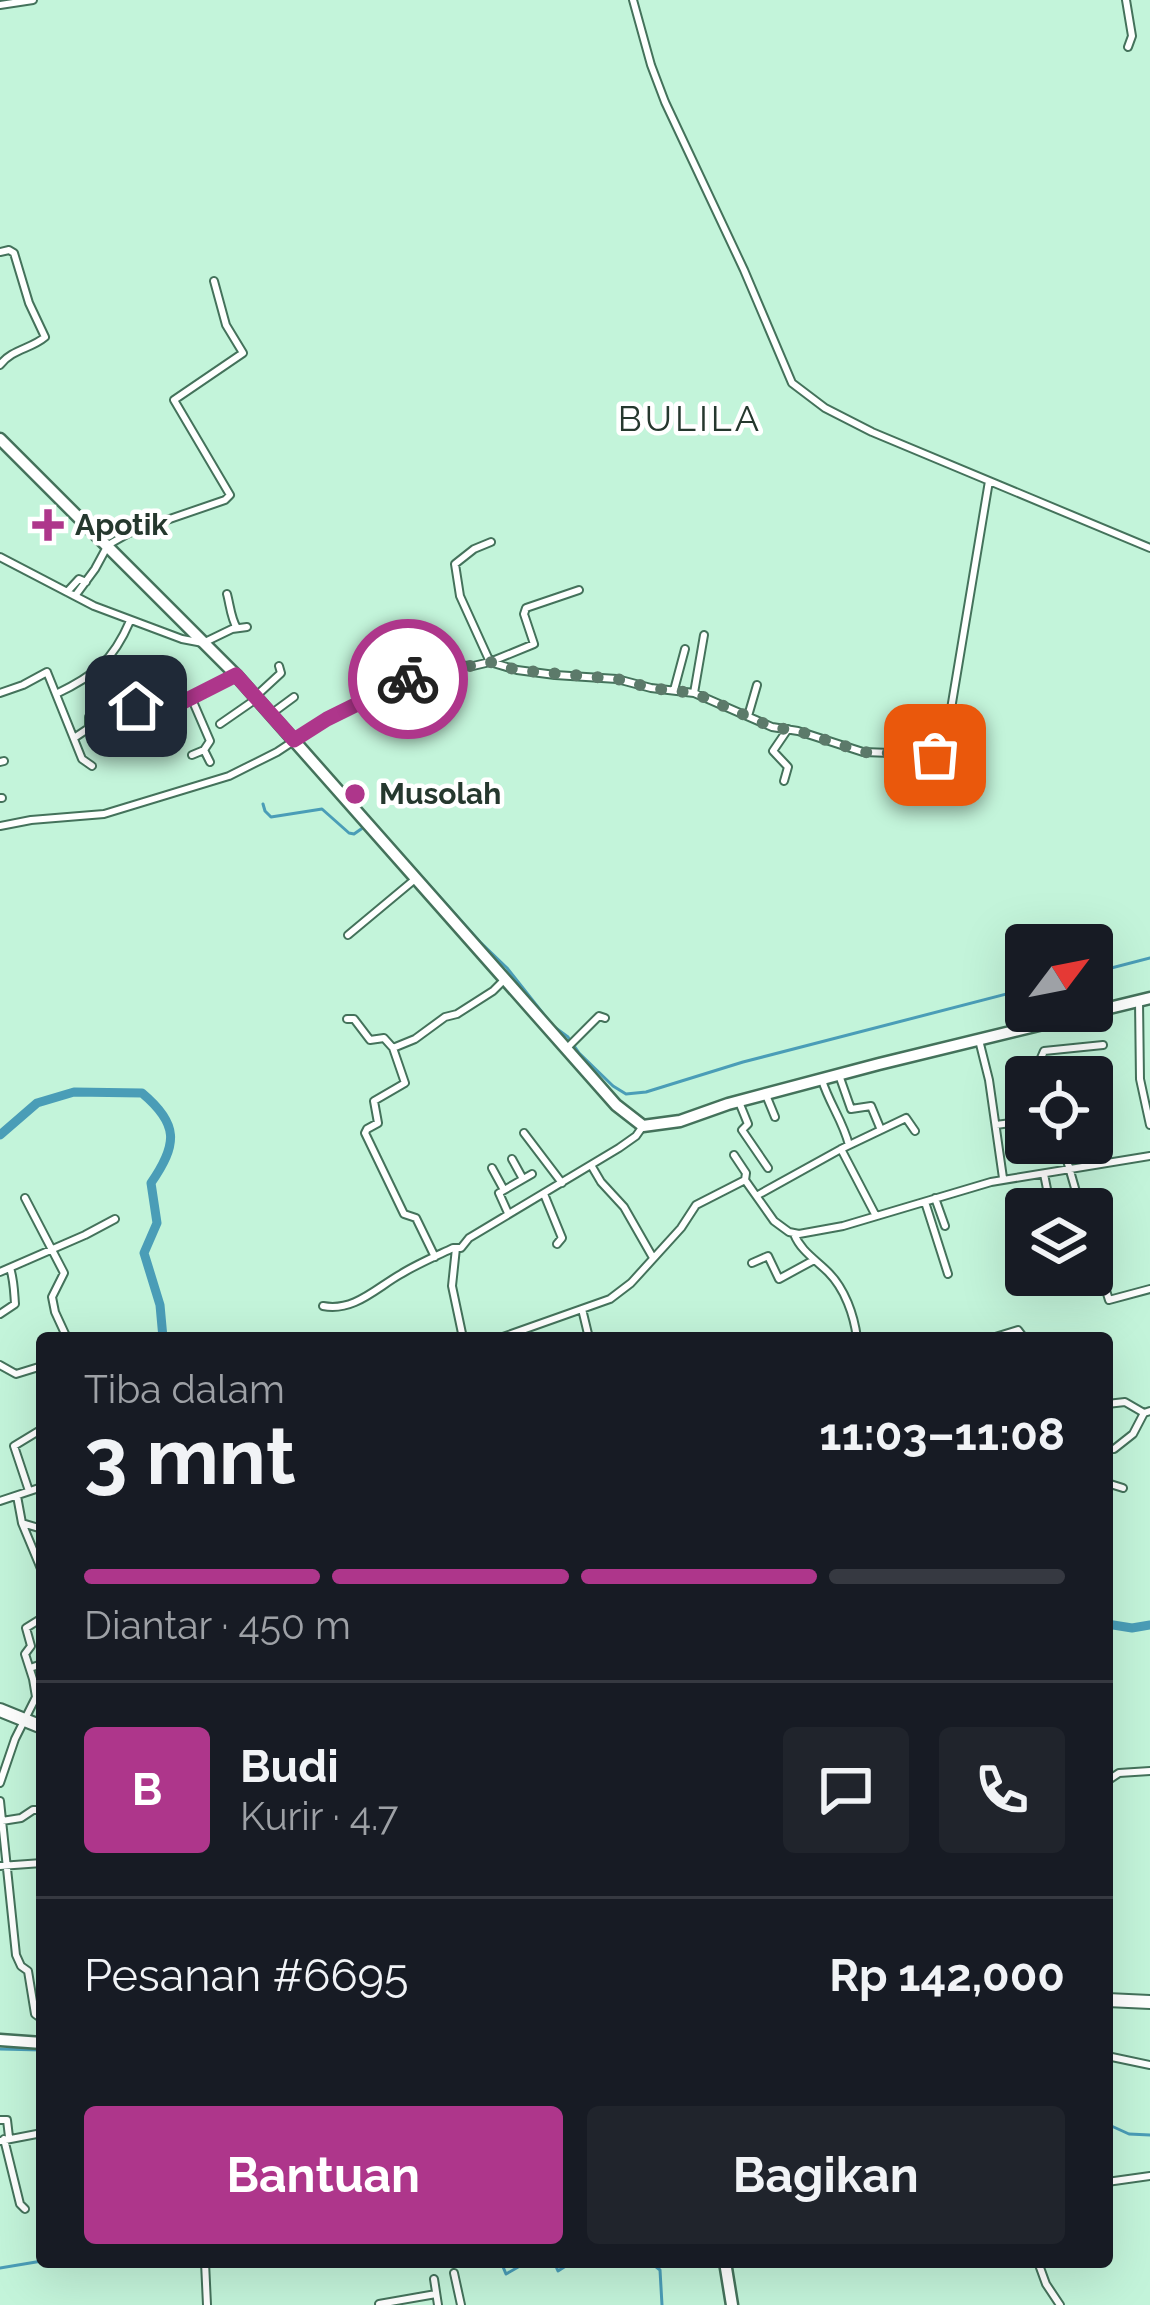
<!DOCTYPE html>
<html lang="id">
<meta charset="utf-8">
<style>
body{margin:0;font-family:Raleway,sans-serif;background:#20242c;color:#f1f3f6;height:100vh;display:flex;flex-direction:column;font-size:45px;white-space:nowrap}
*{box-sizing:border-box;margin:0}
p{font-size:39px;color:#9ea1a6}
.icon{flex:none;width:66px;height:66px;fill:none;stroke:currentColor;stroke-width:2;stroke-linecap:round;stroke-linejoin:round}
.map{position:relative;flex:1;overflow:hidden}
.side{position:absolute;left:36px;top:1332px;width:1077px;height:936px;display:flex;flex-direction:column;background:#171b24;border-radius:12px;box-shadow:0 12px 48px #0002}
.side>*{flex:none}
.needle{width:78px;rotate:58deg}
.buttons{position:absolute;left:1005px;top:924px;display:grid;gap:24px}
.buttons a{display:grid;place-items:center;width:108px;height:108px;border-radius:12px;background:#171b24;box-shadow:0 12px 48px #0002;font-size:60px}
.pin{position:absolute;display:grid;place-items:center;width:102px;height:102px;color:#fff;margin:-51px;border-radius:24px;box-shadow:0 6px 18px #0006}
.courier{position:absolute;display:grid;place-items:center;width:120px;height:120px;margin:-60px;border:9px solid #ae368b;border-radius:50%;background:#fff;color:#222;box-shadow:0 3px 15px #0007}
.head em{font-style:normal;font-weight:700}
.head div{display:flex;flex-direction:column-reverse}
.head{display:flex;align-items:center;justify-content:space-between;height:204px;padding:0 48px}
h1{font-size:78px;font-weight:700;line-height:90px}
.bar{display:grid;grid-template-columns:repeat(4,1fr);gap:18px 12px;align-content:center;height:144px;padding:0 48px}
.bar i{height:15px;border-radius:9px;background:#363941}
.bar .active{background:#ae368b}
.bar p{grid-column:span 4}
.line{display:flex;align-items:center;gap:30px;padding:0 48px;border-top:3px solid #363941}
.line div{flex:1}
.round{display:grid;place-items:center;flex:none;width:126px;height:126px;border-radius:12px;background:#20242c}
.cta{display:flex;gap:24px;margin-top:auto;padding:24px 48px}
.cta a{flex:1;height:138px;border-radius:12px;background:#ae368b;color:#fff;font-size:48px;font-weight:700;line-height:138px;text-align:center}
.cta a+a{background:#20242c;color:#f1f3f6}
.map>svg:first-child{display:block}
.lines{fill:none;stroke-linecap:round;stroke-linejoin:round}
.stream{stroke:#4a9db7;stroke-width:3}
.river{stroke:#4a9db7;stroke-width:9}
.street-casing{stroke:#44725b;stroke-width:10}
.secondary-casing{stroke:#44725b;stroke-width:15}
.primary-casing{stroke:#44725b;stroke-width:16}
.street{stroke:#fff;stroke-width:6}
.secondary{stroke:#fff;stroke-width:10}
.primary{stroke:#fff;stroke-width:12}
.done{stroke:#5c7a6a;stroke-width:12;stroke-dasharray:0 21.6}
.route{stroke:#ae368b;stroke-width:15}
.poi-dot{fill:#ae368b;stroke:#fff;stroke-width:4.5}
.labels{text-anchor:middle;stroke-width:9;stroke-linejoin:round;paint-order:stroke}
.poi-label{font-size:30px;font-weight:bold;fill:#25382e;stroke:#fff;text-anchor:start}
.quarter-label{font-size:36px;letter-spacing:3px;fill:#25382e;stroke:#fff}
</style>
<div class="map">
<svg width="1150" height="2305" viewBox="0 0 1150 2305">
<rect width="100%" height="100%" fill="#c3f4da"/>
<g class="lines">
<path class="stream" d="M263,804L265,811L271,817L322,809L349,833L354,834L364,827
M372,821L480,942L507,968L553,1026L568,1037L579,1053L613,1086L626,1094L646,1092L743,1062L1026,989
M1092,973L1150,958
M0,2049L42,2050
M1107,2124L1129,2134L1150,2135
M97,2262C127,2265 137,2270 169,2262
M174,2262H200
M501,2262L506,2274L527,2262
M554,2262L558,2271L572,2262
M613,2262L655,2266L660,2270L662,2305
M0,2268L42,2261"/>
<path class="river" d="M0,1135L37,1103L74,1092L142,1093C179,1124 178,1144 151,1183L157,1223L144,1253L160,1305L163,1338
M1107,1624L1132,1628L1150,1625"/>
<defs>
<path id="street" d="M633,0L651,65L665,102L744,270L792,383L825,408L872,432L1150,548
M1126,0L1132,36L1128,47
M0,5L33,0
M0,252L9,250L14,253L29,303L45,337C31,349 12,349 0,365
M491,542L474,549L455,564L460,596L490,662L534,644L524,614L526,608L579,590
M0,557L94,606L182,639L203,643L232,629L247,627
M67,592L79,579L86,582
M227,594C230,605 231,619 237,628
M75,596L95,569L108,545L129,533L225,500L230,495L174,400L243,353L226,325L214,281
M94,673L109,705
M674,690L685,649
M0,693L23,685L47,672L82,759L92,766
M694,693L704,635
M56,694C94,676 113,661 130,621
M191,697L210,741L204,750L192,755
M255,697L281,673L279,666
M271,714L294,697
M748,716L757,685
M220,724L256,699
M74,738L89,728V717L93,713L127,698H132L142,712L167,710L236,675
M204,750L210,762
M0,762L4,761
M784,781L788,767L773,751L788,729
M0,798H2
M0,826L31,820L104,814L229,776L277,752L327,719L390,687L446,665L473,666L490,662L517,670L555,675L617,679L651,688L694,693L772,727L798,731L863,752L948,755L954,749L951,709L989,481
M348,935L414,880
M1139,1001L1140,1079L1150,1125
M347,1019H354L370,1040L384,1038L393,1048L415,1039L445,1017L457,1014L493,991L503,981
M979,1040L989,1080L1003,1178
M393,1048L405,1083L374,1101L378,1123L367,1129L365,1133L404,1214L416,1218L435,1257
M567,1048L599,1016L605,1018
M839,1075L851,1109L871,1106L881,1130
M1046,1077L1041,1058L1044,1051L1103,1045
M822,1080C829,1103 843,1121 849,1145
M766,1095L775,1117
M739,1102L748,1124L742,1130L768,1168
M996,1125L1026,1121
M524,1133L562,1183
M1062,1143L1081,1209
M734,1155L746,1173L745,1180L774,1221L789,1232L799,1234L843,1226L991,1182L1150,1156
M512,1159L523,1179
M591,1165L601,1182L624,1207L652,1256
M492,1168L504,1190
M1044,1174L1051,1209
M544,1194L562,1238L557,1244
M758,1195L841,1149
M25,1198L64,1273L52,1297L55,1312L67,1338
M935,1198L945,1226
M925,1202L948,1274
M508,1213L499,1193L532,1174
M876,1216L841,1149L906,1118L915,1131
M794,1234C801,1251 815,1259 828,1272C845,1289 854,1315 857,1338
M1092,1245L1109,1300L1150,1289
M456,1248L452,1286L463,1338
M752,1263L768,1256L779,1279L814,1260
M0,1272L85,1235L115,1219
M323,1306C354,1312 376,1288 401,1274C417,1264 436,1256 453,1248H461L469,1238L619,1148L636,1136L643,1126
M582,1309L589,1338
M0,1314L15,1304C14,1291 14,1280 10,1268
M500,1338L610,1299L631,1283L681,1228L696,1205L745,1180
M992,1338L1018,1330L1024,1338
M0,1365L16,1374L42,1366
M1107,1404L1125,1402L1144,1413L1150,1411
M1114,1449L1133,1434L1144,1413
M1107,1483L1123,1488
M29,1491L14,1446L42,1429
M17,1496L22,1523L42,1571
M0,1501L42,1487
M22,1523L42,1529
M30,1668L42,1664
M1107,1781L1119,1773L1150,1771
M0,1783L15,1739L36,1697L33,1679L25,1654L31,1646L26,1628L42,1618
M0,1801L16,1955L21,1966L28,1971L35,2014L42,2019
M2,1821L21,1818L33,1810H42
M0,1866L42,1863
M1107,2056L1150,2065
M0,2120H7L9,2137
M4,2139L20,2204L25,2209
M0,2141L42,2133
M1107,2182L1150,2176
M205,2262L207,2305
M1038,2262L1046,2284L1060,2305
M454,2273L461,2305
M434,2279L438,2305
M379,2304L436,2294"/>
<path id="secondary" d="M0,439L236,675L616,1105L643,1126L680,1121L728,1104L879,1064L1150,998
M0,2040L42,2043
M725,2262L732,2305"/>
<path id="primary" d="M0,1710L42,1727
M1107,2000L1150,2002"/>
</defs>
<use href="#street" class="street-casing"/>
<use href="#secondary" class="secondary-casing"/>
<use href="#primary" class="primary-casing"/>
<use href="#street" class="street"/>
<use href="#secondary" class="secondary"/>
<use href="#primary" class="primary"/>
</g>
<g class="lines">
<path class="done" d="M408,679L442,665L473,666L490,662L517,670L617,679L651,688L694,693L772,727L798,731L863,752L935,755"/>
<path class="route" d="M136,706L142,712L167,710L236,675L294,740L327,719L408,679"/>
</g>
<g class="poi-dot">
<path d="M42 507h12v12h12v12h-12v12h-12v-12h-12v-12h12z"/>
<circle cx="355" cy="794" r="12"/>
</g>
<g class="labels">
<g class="poi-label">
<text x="75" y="535">Apotik</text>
<text x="379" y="804">Musolah</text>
</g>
<g class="quarter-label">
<text x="690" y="431">BULILA</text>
</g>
</g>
</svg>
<div class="buttons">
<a><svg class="needle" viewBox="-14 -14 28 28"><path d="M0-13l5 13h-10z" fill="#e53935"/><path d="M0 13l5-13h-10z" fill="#9ea1a6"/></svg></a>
<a><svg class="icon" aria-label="locate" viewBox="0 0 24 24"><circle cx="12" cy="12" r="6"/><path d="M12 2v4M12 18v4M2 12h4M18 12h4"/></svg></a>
<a><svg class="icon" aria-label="layers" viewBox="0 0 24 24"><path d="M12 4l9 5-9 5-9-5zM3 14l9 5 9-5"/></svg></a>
</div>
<div class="pin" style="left:935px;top:755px;background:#ea580c"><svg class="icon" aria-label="bag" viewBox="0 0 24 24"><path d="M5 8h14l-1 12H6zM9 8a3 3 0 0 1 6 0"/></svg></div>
<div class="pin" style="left:136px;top:706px;background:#1f2937"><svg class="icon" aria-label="home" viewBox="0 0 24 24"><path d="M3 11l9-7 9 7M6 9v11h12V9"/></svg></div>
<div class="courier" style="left:408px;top:679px"><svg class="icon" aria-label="bike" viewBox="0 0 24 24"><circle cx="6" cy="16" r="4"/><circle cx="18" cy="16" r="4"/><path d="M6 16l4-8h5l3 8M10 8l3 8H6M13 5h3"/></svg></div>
<section class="side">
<div class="head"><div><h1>3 mnt</h1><p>Tiba dalam</p></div><em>11:03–11:08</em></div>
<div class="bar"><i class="active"></i><i class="active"></i><i class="active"></i><i></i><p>Diantar · 450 m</p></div>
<div class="line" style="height:216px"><b class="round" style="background:#ae368b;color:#fff">B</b><div><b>Budi</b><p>Kurir · 4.7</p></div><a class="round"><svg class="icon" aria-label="chat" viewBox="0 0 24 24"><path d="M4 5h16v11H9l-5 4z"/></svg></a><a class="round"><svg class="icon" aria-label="phone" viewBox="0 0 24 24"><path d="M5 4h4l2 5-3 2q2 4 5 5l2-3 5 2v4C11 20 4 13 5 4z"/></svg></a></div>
<div class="line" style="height:156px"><div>Pesanan #6695</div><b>Rp 142,000</b></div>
<div class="cta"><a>Bantuan</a><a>Bagikan</a></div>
</section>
</div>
